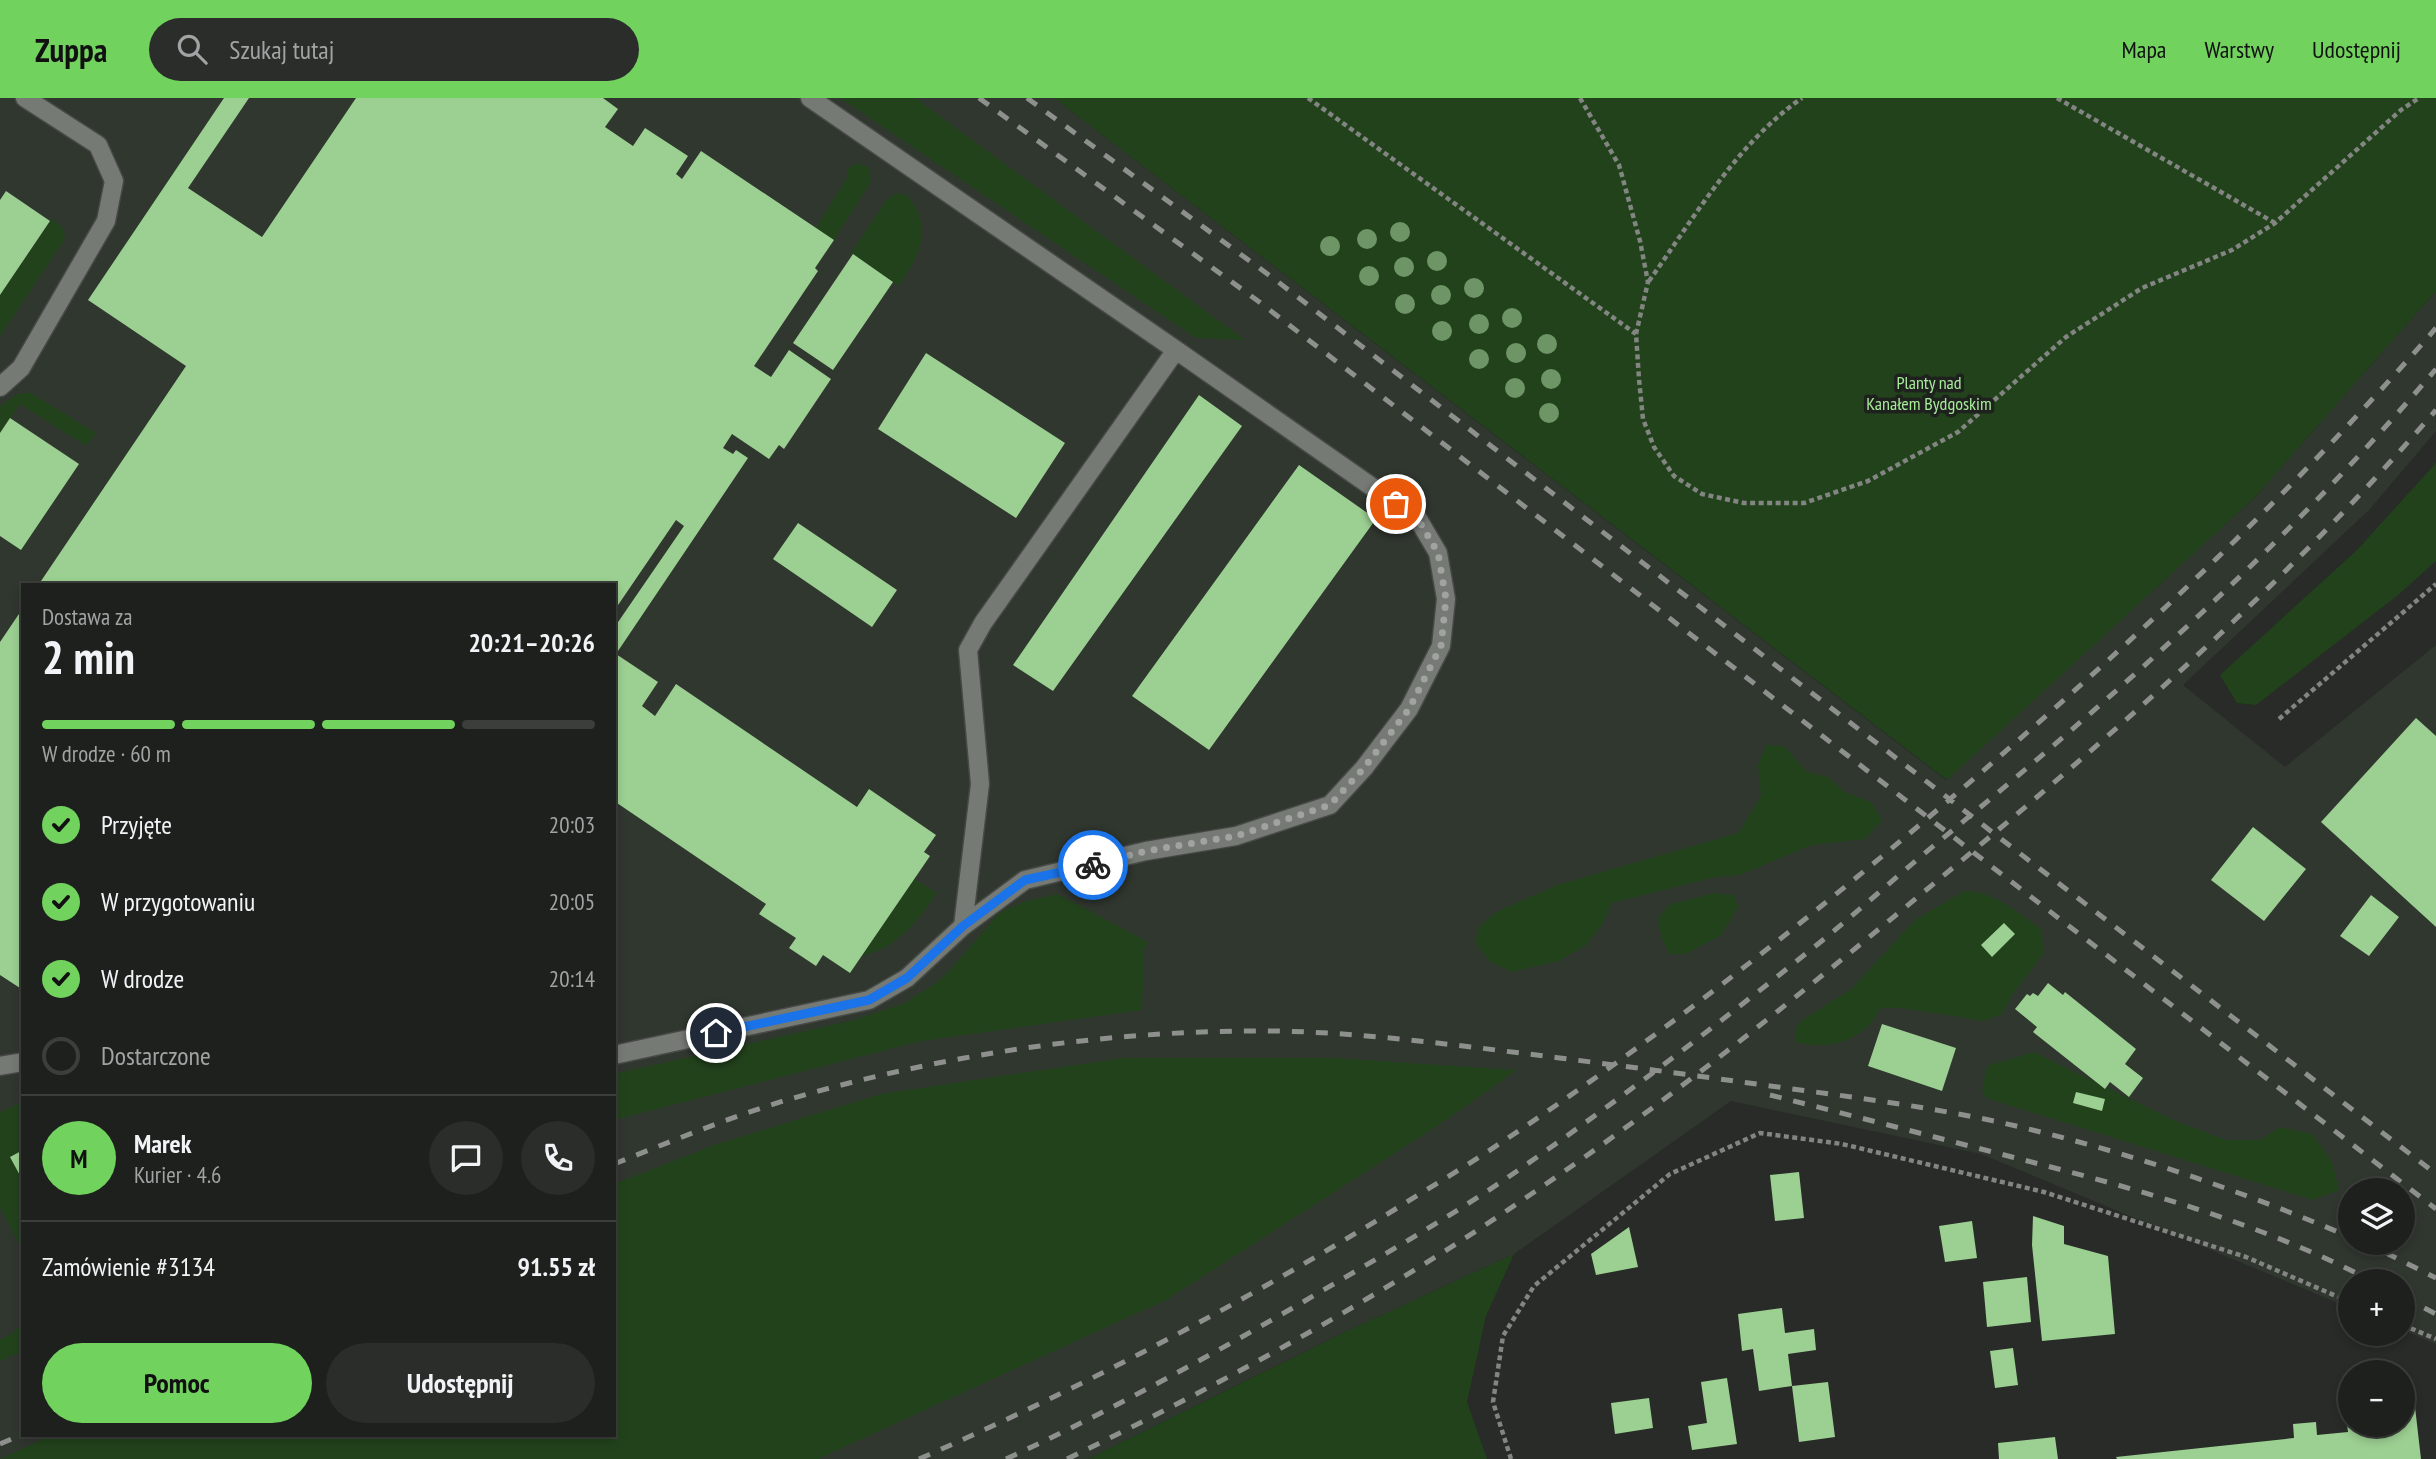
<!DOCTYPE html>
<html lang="pl">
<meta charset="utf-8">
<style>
body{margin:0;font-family:"PT Sans Narrow",sans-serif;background:#2b2d2a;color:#f1f3f6;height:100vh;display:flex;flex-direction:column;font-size:26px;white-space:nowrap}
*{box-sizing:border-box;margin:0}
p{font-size:23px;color:#a1a3a4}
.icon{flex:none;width:38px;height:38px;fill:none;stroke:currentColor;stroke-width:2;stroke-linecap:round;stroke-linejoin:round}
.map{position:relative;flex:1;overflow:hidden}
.sheet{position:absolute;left:21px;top:485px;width:595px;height:854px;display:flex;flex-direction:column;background:#1e201d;border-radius:0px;box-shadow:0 4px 10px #0003,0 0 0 2px #3c3e3b}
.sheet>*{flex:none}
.tools{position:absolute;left:2338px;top:1080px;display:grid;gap:14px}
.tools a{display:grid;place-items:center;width:77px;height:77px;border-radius:50%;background:#1e201d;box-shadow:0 4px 10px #0003,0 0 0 2px #3c3e3b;font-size:35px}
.pin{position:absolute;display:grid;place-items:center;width:60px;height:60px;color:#fff;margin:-30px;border:4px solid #fff;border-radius:50%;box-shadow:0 2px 7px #0007}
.courier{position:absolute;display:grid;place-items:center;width:70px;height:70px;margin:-35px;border:5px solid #1a73e8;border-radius:50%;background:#fff;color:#222;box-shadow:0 2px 9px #0007}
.head em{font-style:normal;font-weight:600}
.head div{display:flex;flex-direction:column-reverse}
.head{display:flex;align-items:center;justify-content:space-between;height:119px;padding:0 21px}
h1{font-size:46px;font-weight:600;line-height:52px}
.bar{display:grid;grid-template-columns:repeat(4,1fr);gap:10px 7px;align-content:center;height:84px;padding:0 21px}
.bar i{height:9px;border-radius:5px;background:#3c3e3b}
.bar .on{background:#71d25e}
.bar p{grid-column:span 4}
.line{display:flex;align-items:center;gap:18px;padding:0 21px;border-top:2px solid #3c3e3b}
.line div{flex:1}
.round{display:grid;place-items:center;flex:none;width:74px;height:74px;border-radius:37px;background:#2b2d2a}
ol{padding:0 21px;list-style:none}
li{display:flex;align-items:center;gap:21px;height:77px}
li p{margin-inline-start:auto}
li .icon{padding:7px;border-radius:50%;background:#71d25e;color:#111;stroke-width:4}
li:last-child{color:#a1a3a4}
li i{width:38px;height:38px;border:4px solid #3c3e3b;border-radius:50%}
.cta{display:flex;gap:14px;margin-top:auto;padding:14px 21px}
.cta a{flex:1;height:80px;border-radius:42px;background:#71d25e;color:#111;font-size:28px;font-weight:600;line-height:80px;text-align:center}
.cta a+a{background:#2b2d2a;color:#f1f3f6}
header{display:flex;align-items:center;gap:42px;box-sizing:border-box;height:98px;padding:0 35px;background:#71d25e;color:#111}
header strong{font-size:33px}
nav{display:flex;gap:38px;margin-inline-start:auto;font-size:24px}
.search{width:490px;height:63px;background:#2b2d2a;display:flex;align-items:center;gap:18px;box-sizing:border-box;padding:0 24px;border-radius:38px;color:#a1a3a4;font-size:26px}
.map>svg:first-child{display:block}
.built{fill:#30372f;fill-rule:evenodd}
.green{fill:#22421c}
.building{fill:#9ccf92}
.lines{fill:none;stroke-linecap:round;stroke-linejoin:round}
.minor-casing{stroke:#474946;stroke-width:21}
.path{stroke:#828581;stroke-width:4.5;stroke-dasharray:5 3.5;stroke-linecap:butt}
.minor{stroke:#767a75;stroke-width:18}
.rail{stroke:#8d908d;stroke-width:5;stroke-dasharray:12 12;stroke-linecap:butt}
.tree{fill:#6e9566}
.done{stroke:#a0a39f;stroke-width:7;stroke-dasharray:0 12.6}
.route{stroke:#1a73e8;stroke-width:9}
.labels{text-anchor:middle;stroke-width:7;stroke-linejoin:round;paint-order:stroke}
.park-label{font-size:18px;fill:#a7eb99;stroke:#1e211e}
</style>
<header>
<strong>Zuppa</strong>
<div class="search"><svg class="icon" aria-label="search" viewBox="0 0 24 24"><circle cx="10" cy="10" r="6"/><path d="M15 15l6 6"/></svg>Szukaj tutaj</div>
<nav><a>Mapa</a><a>Warstwy</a><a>Udostępnij</a></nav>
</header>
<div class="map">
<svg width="2436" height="1361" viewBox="0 0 2436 1361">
<rect width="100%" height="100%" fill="#282b27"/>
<path class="built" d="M0,0H1054L1946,682L2256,398L2436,193V333L2370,411L2183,587L2285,669L2436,547V1246L2403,1232V1183H2350V1210L1981,1056L1731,1003L1514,1156L1343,1235L1088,1361H0ZM23,486H614V1337H23ZM2350,1092H2403V1144H2350Z"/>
<path class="green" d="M840,0H915L1245,242L1196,240Z
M1054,0H2436V193L2256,398L1947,682Z
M859,65L869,70L871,84L834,142L816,130L848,78V70Z
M897,95L907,97C935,131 919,157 899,188L851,155L887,101Z
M52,121L64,131L65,141L0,238V197Z
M31,295L96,335L86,348L20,306L0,335V308L17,296Z
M2436,365V463L2398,497L2256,607L2237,605L2220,577L2357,452Z
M1766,647L1784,648L1807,674L1828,679L1845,694L1871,704L1882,722L1865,741L1812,747L1740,777L1715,779L1612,805L1602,827L1586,847L1559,863L1512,874L1490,864L1475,845L1479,829L1496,814L1557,787L1738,735L1761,698L1758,667Z
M914,781L937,795C919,823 895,851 862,858Z
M1964,793C1993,793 2018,815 2041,831L2044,855L2013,896L2002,916L1984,923L1901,910H1881C1877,915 1873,924 1868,928C1850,947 1819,951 1796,944L1795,931L1801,923L1850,892L1915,822Z
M1713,795L1734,797L1738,809L1721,837L1686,856H1669L1662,841L1658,821L1669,807Z
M1058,796L1148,844L1144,851L1142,912L921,943L614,1022V976L854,922L905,905L937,884L950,872L999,815L1023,804Z
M2034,954L2173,1022L2226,1042H2260L2280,1029L2312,1036L2332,1063L2339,1092L2313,1102L1986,1000L1982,991L1987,968Z
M1123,960H1335L1517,972L1434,1030L1166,1202L818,1361H0L52,1337H614V1086L717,1046L881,996Z
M23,1004V1052L10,1059L23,1083V1153L0,1110V1014Z
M1514,1156L1486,1218L1467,1304L1487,1361H1088L1343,1235Z
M23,1225V1253L0,1263V1242L14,1234Z"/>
<path class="building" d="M224,0H249L188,90L262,139L356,0H603L618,11L605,29L633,48L645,30L688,58L676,76L682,81L701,53L834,142L815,170L818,173L754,268L771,279L789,252L831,281L784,351L779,347L769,361L732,336L723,350L733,356L736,352L748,360L616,556L658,584L642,608L655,618L676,586L857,709L869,691L936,737L924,754L930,758L850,875L823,857L816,868L789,850L796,840L759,816L766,806L614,703V530L684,428L676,422L614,513V486H39L186,268L88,202Z
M6,93L50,123L0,197V102Z
M853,156L893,184L833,272L793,245Z
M926,255L1065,345L1016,420L878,331Z
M1199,297L1242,328L1053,593L1013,567Z
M10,320L79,366L21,452L0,438V335Z
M1299,367L1376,421L1209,652L1132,598Z
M798,425L897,492L872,529L773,461Z
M23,510V892L0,877V544Z
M2416,620L2436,638V829L2321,724Z
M2253,729L2306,771L2264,823L2211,782Z
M2371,797L2399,819L2369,858L2340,838Z
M2004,825L2015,836L1992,859L1981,847Z
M2048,885L2063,897L2065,894L2136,951L2125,966L2143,980L2129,999L2110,984L2105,991L2033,934L2037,929L2015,911L2027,896L2030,898L2033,895L2038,898Z
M1882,926L1956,950L1942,993L1868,968Z
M2076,994L2105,1001L2102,1013L2073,1005Z
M23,1052V1083L10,1059Z
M1799,1074L1804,1120L1775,1123L1770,1077Z
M2033,1118L2064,1128V1146L2108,1158L2115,1236L2042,1243L2032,1147Z
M1972,1123L1977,1160L1945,1164L1939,1128Z
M1629,1129L1638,1169L1596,1177L1591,1156Z
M2027,1179L2031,1224L1987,1229L1983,1184Z
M1782,1210L1785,1235L1814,1231L1816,1252L1788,1256L1792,1288L1759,1293L1753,1251L1742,1253L1738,1216Z
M2013,1250L2018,1287L1995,1290L1990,1253Z
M1727,1280L1737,1346L1692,1352L1688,1328L1707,1325L1701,1284Z
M1828,1284L1835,1339L1799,1344L1792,1288Z
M1649,1300L1653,1330L1615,1336L1611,1305Z
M2415,1309L2421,1361H2117L2116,1359L2294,1340L2293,1326L2316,1324L2317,1337L2348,1334L2345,1311H2350V1326H2403V1310Z
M2055,1339L2058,1361H1999L1998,1345Z"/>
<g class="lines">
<defs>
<path id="minor" d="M810,0L1176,252
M0,289L21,270L106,123L114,83L98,47L25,0
M614,957L869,902L907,880L963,828L1025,782L1146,753L1236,738L1330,707L1364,670L1409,611L1441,548L1446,501L1438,455L1418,421L1176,252L983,525L968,552L980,686L963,828
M0,968L23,964"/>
</defs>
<use href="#minor" class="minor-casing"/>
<path class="path" d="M1308,0L1636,236
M1580,0L1619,67L1640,143L1648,184L1636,236L1639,281L1643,321L1654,349L1674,378L1702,396L1744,405H1804L1868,383L1958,334L2066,239L2142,190L2232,152L2275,125L2401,12L2419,0
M2057,0L2275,125
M1649,183C1694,120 1737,45 1802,0
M2279,621L2436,486
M2403,1227L2436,1241
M1511,1361L1493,1304L1503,1238L1534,1188L1670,1076L1760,1035L1842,1046L2044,1094L2246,1159L2350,1204"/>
<use href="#minor" class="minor"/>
<path class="rail" d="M979,0L1258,203L2436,1111
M1027,0L1273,180L2436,1076
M1770,997C1850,1017 1931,1038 2012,1059C2134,1090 2259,1124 2372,1183
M614,1066C672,1043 730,1019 790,1001C939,958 1094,934 1249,933C1326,932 1403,941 1480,950C1560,960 1640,970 1720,981C1811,994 1903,1004 1994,1023C2116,1050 2235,1090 2350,1139
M2364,1144L2436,1180
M2403,1199L2436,1216
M0,1346L23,1336
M919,1361C1086,1288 1247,1203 1402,1107C1434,1087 1468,1067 1499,1046C1666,935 1825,809 1977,678C2140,538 2295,392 2436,230
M1006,1361C1108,1314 1206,1260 1303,1204C1376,1161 1451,1119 1520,1071C1622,1000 1721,924 1818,846C1860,812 1900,775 1942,741C2117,597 2289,444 2436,271
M1067,1361C1232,1281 1393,1192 1543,1088C1685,991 1818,882 1949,773C2121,630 2290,482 2436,312"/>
</g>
<g class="tree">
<circle cx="1400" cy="134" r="10"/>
<circle cx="1367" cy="141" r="10"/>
<circle cx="1330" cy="148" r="10"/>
<circle cx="1437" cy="163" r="10"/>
<circle cx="1404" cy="169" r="10"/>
<circle cx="1369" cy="178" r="10"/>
<circle cx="1474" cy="190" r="10"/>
<circle cx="1441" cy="197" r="10"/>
<circle cx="1405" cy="206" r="10"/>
<circle cx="1512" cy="220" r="10"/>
<circle cx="1479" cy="226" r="10"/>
<circle cx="1442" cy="233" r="10"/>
<circle cx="1547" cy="246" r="10"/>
<circle cx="1516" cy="255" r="10"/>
<circle cx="1479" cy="261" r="10"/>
<circle cx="1551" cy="281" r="10"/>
<circle cx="1515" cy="290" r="10"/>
<circle cx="1549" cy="315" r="10"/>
</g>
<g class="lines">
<path class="done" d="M1093,767L1146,753L1236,738L1330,707L1364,670L1409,611L1441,548L1446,501L1438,455L1418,421L1396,406"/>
<path class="route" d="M716,935L869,902L907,880L963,828L1025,782L1093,767"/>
</g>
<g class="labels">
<g class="park-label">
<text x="1929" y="291">Planty nad<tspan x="1929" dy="21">Kanałem Bydgoskim</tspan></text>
</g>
</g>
</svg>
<div class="tools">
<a><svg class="icon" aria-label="layers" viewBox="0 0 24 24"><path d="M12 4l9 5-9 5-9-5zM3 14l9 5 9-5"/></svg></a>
<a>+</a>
<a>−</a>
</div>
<div class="pin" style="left:1396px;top:406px;background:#ea580c"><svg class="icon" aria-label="bag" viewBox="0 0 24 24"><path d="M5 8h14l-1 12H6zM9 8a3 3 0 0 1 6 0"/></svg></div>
<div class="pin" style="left:716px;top:935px;background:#1f2937"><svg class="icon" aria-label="home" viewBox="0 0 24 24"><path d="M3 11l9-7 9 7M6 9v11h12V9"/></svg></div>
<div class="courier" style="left:1093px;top:767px"><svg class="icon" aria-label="bike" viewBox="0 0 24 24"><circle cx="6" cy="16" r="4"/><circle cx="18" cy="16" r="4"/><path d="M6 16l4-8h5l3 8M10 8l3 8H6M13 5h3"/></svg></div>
<section class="sheet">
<div class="head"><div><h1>2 min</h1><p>Dostawa za</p></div><em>20:21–20:26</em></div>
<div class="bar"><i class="on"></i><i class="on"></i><i class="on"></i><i></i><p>W drodze · 60 m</p></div>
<ol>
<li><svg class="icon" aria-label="check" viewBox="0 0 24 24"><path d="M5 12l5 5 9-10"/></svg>Przyjęte<p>20:03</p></li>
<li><svg class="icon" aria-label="check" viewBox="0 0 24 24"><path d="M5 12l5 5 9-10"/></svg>W przygotowaniu<p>20:05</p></li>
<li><svg class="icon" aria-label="check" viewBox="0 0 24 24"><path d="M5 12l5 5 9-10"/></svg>W drodze<p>20:14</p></li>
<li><i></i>Dostarczone</li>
</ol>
<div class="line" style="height:126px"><b class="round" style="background:#71d25e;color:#111">M</b><div><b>Marek</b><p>Kurier · 4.6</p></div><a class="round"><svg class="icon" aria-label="chat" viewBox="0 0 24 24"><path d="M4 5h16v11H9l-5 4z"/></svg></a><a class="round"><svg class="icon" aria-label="phone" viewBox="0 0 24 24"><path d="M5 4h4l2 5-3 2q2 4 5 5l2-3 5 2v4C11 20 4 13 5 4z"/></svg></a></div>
<div class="line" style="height:91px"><div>Zamówienie #3134</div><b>91.55 zł</b></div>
<div class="cta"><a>Pomoc</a><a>Udostępnij</a></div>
</section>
</div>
